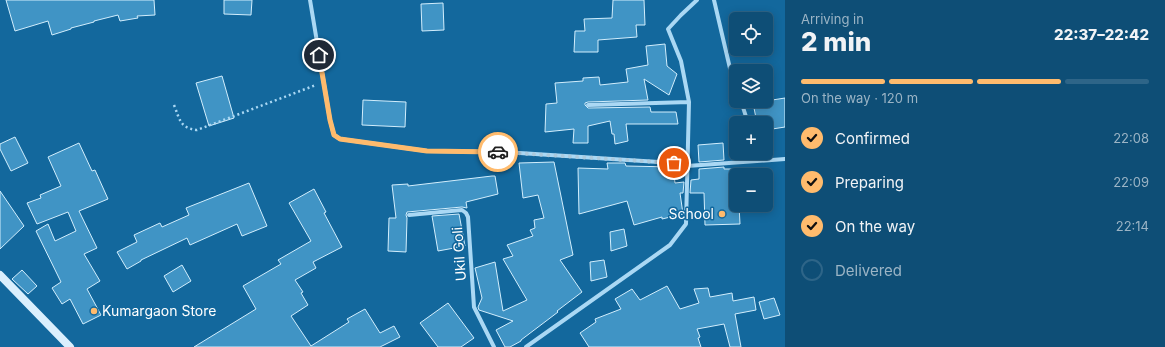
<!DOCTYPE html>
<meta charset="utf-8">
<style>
body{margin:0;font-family:Inter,sans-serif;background:#1c587e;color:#f1f3f6;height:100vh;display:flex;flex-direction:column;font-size:15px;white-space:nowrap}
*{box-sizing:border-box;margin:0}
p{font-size:13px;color:#9bb4c5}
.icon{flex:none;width:22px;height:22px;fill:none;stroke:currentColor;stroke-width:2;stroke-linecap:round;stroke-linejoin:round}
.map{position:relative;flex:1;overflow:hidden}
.panel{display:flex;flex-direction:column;background:#0e4e76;width:380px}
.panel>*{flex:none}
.tools{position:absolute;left:729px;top:12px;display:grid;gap:8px}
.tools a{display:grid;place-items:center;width:44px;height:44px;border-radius:6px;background:#0e4e76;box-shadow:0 2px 10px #0003,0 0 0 1px #2e6588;font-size:20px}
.pin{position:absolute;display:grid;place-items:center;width:34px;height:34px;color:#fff;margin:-17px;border:2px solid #fff;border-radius:50%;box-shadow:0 1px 4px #0007}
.courier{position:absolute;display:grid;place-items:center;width:40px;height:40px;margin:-20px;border:3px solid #ffbb6d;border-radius:50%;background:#fff;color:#222;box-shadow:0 1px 5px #0007}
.head em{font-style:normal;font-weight:800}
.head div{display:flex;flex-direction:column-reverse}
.head{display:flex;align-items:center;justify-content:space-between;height:68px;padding:0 16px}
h1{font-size:26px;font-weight:800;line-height:30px}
.bar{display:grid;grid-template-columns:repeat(4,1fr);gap:6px 4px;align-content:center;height:48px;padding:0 16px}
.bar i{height:5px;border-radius:3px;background:#2e6588}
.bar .current{background:#ffbb6d}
.bar p{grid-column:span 4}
ol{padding:0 16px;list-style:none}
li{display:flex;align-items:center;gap:12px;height:44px}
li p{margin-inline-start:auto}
li .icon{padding:4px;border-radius:50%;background:#ffbb6d;color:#111;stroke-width:4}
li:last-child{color:#9bb4c5}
li i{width:22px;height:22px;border:2px solid #2e6588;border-radius:50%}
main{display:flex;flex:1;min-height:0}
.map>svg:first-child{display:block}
.building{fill:#4094c5;stroke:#d2eefd}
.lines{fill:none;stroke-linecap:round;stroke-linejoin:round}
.path{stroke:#aad8f4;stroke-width:2.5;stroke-dasharray:2 3;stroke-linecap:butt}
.street{stroke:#aad8f4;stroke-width:4}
.secondary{stroke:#daeffd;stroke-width:8}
.done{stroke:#accadd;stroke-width:4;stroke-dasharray:0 7.2}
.route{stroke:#ffbb6d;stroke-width:5}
.poi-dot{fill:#ffbb6d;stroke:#13689d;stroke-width:1.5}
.labels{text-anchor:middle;stroke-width:3;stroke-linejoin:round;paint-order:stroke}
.poi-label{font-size:14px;fill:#fff;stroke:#13689d;text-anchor:end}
.street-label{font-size:14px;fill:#fff;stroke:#13689d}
</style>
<main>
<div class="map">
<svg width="785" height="347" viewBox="0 0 785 347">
<rect width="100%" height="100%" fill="#13689d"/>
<path class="building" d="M6,0H154L155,15L137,16L138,18L120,21L118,15L94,21V22L71,28V29L52,35L48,21L15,31Z
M224,0H252L251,15L224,14Z
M613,0H644L645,25H636L637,37L598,40V52H574L575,31H585L584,19L612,18Z
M443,3L444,30L422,31L421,4Z
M665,44L667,66L677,74L669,95L644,79L648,100L588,102L585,103V105L588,108L650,107L651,112H676L678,124H626L628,141L615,144L614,134H612L610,121L588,126V143H573L574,129L545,132L546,104L557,103L555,83L583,81V78L599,77L600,85L628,82L626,69L648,65L646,46Z
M222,76L234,118L209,126L196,83Z
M785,98V127L766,130V123H757L753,103Z
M363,100L406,102L405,127L362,125Z
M15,137L28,163L11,171L0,149V144Z
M79,143L92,171L95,170L108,199L79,211L97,248L84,254L100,281L87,289L101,315L83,324L70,299L62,304L52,288L61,282L36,231L48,224L55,241L76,231L68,212L37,224L27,203L41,198L40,195L61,186L48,157Z
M723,143L724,160L699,162L698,145Z
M554,162L573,255L560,260L582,292L557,311L558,312L521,340V341L510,347H505L496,330L513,321L479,310L478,307L482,298L475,268L495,262L503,311L527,300L503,259L513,256L507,245L533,236L530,230L535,228L534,220L544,218L538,195L523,198L519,163Z
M607,163H625L626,166L673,167L675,183L684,182L683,193H680L683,214L662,219V217L634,225L627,201L579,214L578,168L608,169Z
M724,167V169H734V201H736V205H739L740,224L705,225L704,193H690L691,180L699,179V169Z
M492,176H495L498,194L466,202L467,208L462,207L407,212L406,215L407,218L406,252L388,251L389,218H396L392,185L408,184V186Z
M249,183L267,226L242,236L237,224L190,245L187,238L141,260V261L127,269L117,252L137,242L134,235L160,223L162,227L189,215L186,208Z
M314,189L326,212L324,213L342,247L313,262L316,268L295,280L303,292L301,293L308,305L291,316L311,346L349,322L347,319L365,309L380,333L394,326L400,337L380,347H194L256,309L243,286L281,264L278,260L311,241L289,203Z
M0,191L24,226L0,249Z
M459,214L465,246L438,251L432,216Z
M624,229L627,246L611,251L610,232Z
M604,260L607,277L591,281L590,262Z
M182,265L191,281L173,292L164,276Z
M22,270L37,286L28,294L12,279Z
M667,286L680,309L699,303L694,289L708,288L710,297L732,293L733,301L754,297L756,310L735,314L741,347H730L724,324L697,329L700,337L698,338L701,347H589L580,333L596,322L595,319L621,309L615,299L632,289L640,300Z
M774,298L780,315L764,319L759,302Z
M448,303L474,338L461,347H438L420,323Z"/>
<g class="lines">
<path class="path" d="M174,105C180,120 180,128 197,130L316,85"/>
<path class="street" d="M310,0L330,120L334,135L340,139L427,151L503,152L674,163L687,157
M714,0L732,77L736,88
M741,101L748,123
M588,105L689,102
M752,153L753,161
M687,166L785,159
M409,215L462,210L466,213L468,217L474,307L494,347
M526,347L670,245L686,224L689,102L681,61L668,29L681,15L697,0"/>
<path class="secondary" d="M0,275L70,347"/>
</g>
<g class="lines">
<path class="done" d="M498,152L674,163"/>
<path class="route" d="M319,55L330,120L334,135L340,139L427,151L498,152"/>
</g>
<g class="poi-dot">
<circle cx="722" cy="214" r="4"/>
<circle cx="94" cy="311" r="4"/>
</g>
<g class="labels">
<g class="poi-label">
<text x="714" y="219">School</text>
<text x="102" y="316" text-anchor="start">Kumargaon Store</text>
</g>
<g class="street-label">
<text transform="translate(459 254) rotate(-94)" y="5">Ukil Goli</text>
</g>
</g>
</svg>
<div class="tools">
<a><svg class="icon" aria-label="locate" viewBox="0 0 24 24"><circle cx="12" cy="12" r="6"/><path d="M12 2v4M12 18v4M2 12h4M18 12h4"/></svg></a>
<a><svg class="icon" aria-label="layers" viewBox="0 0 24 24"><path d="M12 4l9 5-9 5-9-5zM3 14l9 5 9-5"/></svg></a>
<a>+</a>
<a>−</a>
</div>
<div class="pin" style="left:674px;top:163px;background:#ea580c"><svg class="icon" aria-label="bag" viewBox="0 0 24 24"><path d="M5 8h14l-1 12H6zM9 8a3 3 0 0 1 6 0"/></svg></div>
<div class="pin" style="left:319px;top:55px;background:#1f2937"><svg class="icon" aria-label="home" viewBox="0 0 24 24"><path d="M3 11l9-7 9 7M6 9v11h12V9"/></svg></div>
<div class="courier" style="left:498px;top:152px"><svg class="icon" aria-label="car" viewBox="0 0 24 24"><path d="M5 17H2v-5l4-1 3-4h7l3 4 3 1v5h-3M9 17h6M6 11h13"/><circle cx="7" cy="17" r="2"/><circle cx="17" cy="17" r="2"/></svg></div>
</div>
<section class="panel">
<div class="head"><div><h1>2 min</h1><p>Arriving in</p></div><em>22:37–22:42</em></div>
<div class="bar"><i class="current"></i><i class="current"></i><i class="current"></i><i></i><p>On the way · 120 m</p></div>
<ol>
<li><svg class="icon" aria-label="check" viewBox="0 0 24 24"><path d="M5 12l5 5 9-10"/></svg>Confirmed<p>22:08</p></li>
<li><svg class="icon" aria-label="check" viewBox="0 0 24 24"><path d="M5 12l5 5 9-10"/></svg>Preparing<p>22:09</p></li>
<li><svg class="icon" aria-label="check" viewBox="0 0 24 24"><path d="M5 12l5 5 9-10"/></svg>On the way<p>22:14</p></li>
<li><i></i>Delivered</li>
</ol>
</section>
</main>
